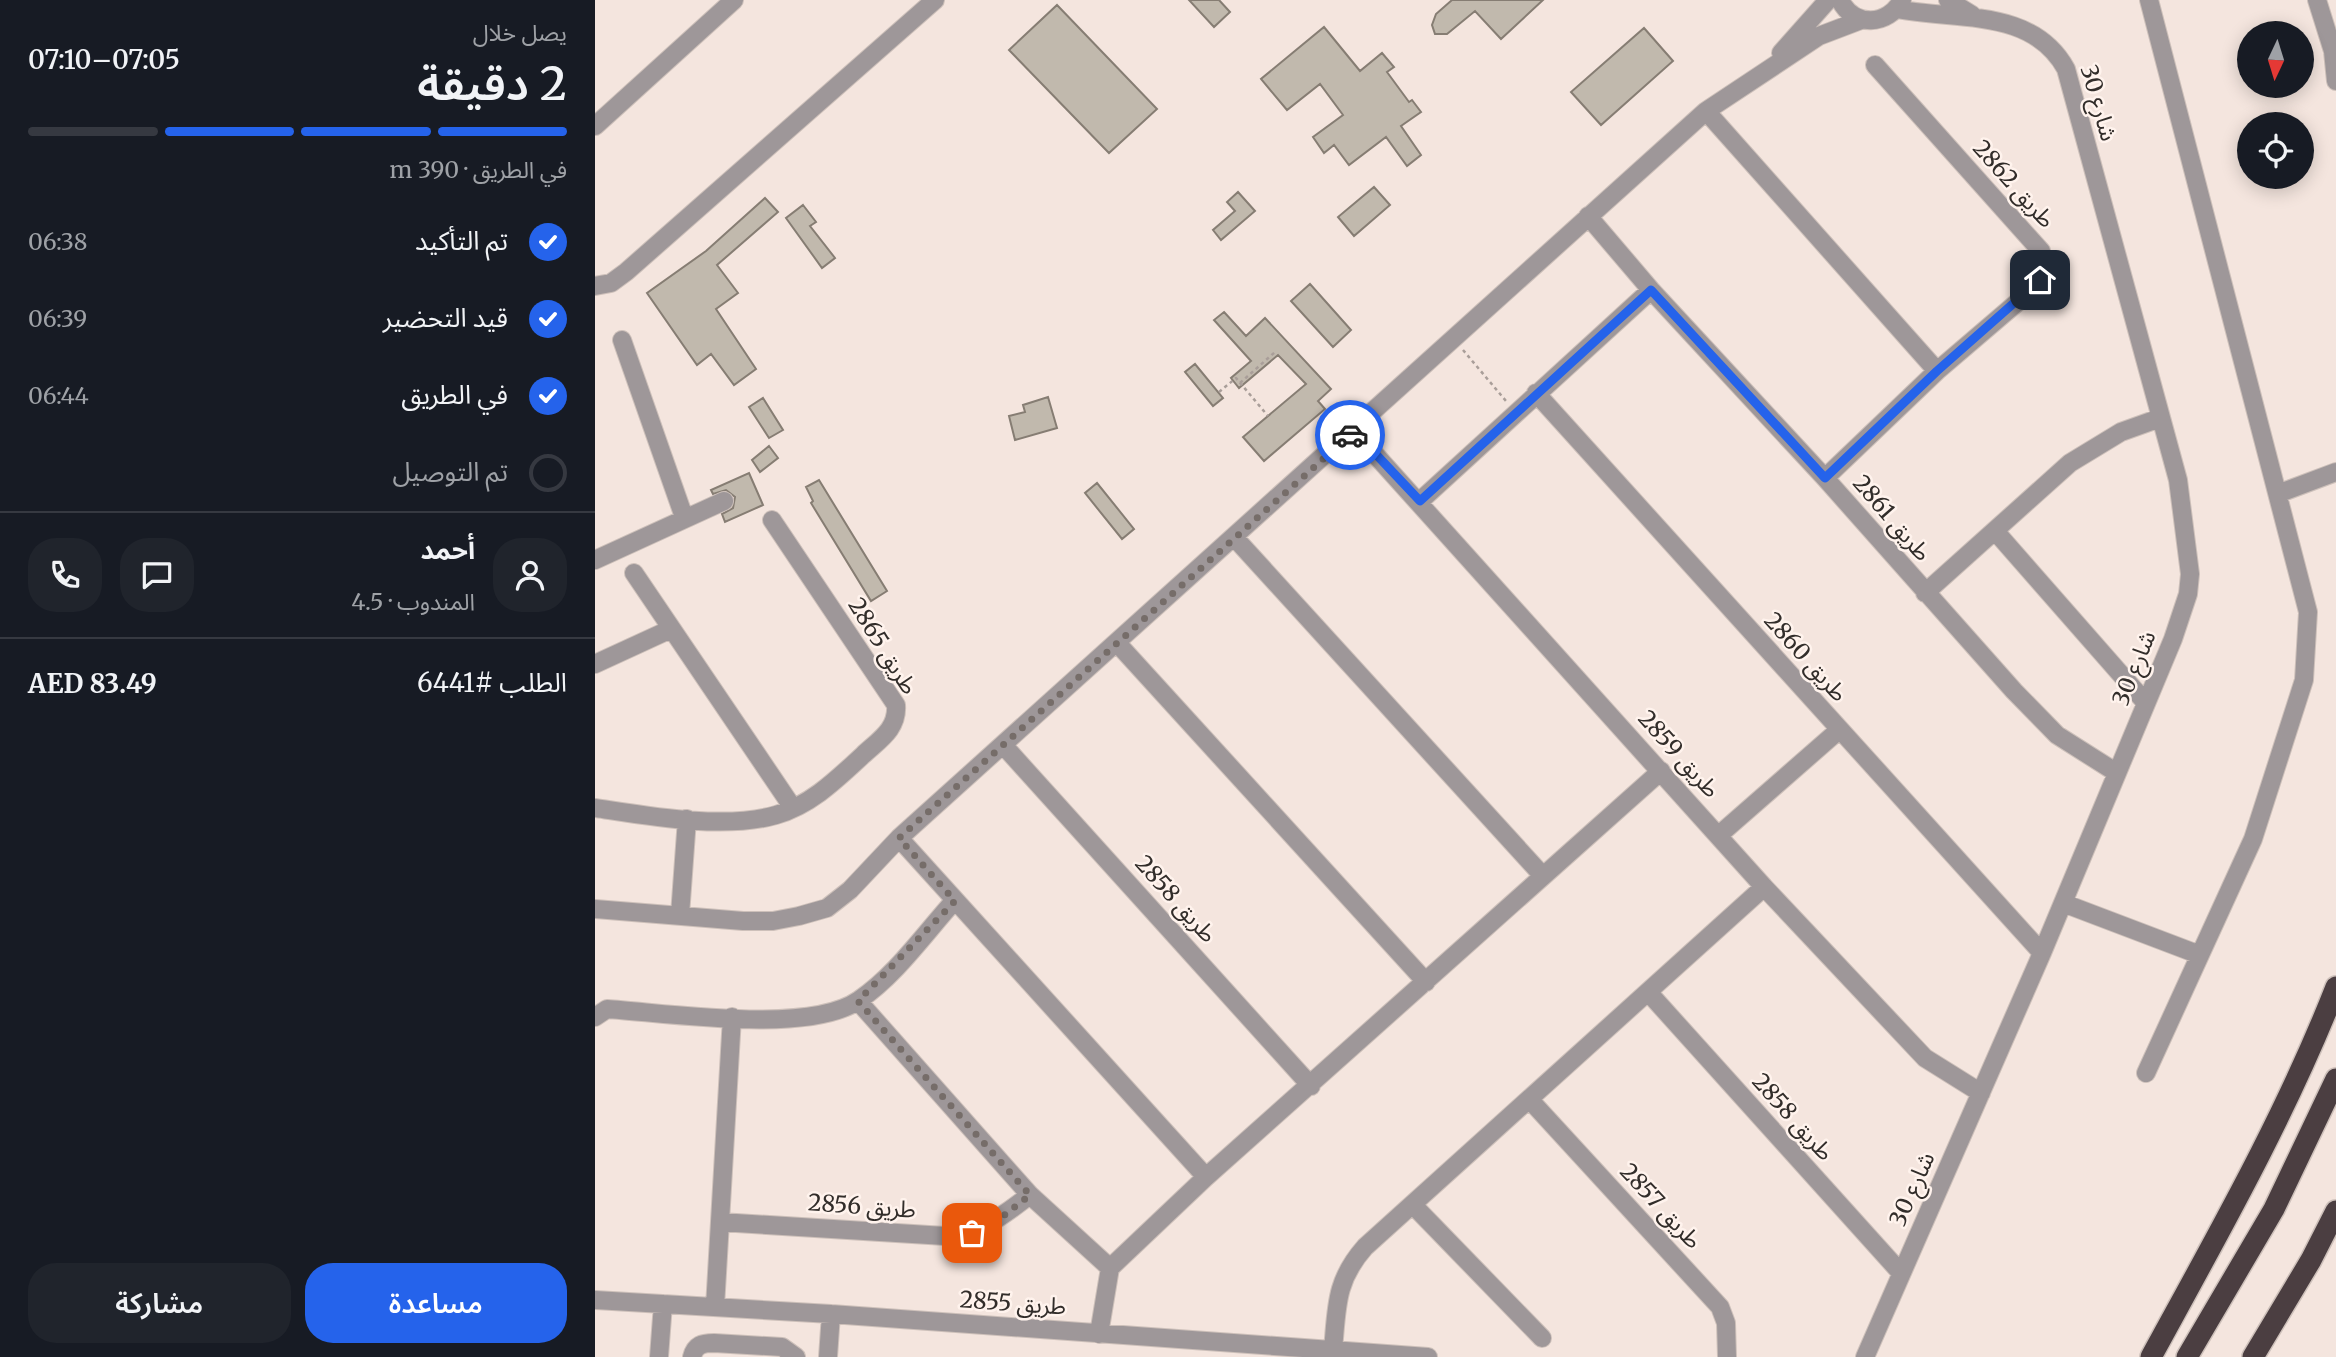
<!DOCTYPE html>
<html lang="ar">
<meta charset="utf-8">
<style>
body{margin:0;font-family:Merriweather,"Noto Sans Arabic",serif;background:#20242c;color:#f1f3f6;direction:rtl;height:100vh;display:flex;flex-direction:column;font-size:26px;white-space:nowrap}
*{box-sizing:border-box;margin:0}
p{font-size:23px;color:#9ea1a6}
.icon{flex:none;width:38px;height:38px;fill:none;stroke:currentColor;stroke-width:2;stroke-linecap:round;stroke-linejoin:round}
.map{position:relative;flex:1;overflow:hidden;direction:ltr}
.sheet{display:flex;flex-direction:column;background:#171b24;width:595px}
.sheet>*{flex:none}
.needle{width:46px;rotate:184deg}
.tools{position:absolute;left:1642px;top:21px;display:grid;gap:14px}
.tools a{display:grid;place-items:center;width:77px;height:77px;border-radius:50%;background:#171b24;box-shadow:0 4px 18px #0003;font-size:35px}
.pin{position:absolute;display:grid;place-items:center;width:60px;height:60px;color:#fff;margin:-30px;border-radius:14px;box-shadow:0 4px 10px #0006}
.courier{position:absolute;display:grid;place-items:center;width:70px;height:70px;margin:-35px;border:5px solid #2563eb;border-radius:50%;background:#fff;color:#222;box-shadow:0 2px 9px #0007}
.head em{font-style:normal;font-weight:600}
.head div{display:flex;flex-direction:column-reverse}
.head{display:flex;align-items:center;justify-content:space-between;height:119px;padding:0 28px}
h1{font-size:46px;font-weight:600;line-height:52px}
.bar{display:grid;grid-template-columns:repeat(4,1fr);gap:10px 7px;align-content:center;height:84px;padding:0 28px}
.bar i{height:9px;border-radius:5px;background:#363941}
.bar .on{background:#2563eb}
.bar p{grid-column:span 4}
.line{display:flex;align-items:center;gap:18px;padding:0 28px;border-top:2px solid #363941}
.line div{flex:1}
.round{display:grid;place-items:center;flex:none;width:74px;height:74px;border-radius:28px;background:#20242c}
ol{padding:0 28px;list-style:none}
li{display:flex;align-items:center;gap:21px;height:77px}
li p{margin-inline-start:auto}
li .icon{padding:7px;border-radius:50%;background:#2563eb;color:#fff;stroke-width:4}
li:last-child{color:#9ea1a6}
li i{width:38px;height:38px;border:4px solid #363941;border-radius:50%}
.button{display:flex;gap:14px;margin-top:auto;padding:14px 28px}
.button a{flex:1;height:80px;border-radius:28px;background:#2563eb;color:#fff;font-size:28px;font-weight:600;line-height:80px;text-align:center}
.button a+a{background:#20242c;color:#f1f3f6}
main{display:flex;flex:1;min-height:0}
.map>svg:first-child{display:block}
.building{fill:#c1b9ad;stroke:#867d73;stroke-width:2}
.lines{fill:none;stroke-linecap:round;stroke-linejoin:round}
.minor-casing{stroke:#cdc0ba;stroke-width:20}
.highway-casing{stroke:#cdc0ba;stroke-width:24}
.path{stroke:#a99e99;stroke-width:2.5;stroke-dasharray:3.5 3.5;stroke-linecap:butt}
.minor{stroke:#9e9799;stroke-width:18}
.highway{stroke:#4b3e41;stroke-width:21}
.done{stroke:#766d69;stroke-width:7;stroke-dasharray:0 12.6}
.route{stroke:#2563eb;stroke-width:9}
.labels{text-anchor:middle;stroke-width:5;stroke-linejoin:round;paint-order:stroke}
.street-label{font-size:23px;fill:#322d2a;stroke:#fff3ed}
</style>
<main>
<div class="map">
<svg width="1741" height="1357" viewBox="0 0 1741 1357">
<rect width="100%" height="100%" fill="#f4e5de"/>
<path class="building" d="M594,0H624L635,12L619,27Z
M857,0H948L906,39L880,11L852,34H840L837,25L841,14Z
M462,5L562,109L514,153L414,50Z
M729,27L765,71L787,53L799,67L792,72L814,102L817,100L826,112L806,126L826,155L812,166L791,137L754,165L739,145L729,153L718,137L748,115L725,84L692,110L666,79Z
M1049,28L1078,61L1006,125L976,92Z
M779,187L795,205L759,236L743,217Z
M643,192L660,211L626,240L618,230L640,211L632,202Z
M170,198L183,212L122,265L143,293L121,309L161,369L139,385L116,354L102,365L52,293L111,251Z
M208,205L221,222L215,226L240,258L227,268L191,218Z
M715,284L756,330L738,347L696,301Z
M629,312L651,336L670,318L736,389L723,401L730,409L669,461L648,437L711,384L683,355L644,388L636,378L656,361L619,320Z
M600,364L628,398L618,406L590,372Z
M453,397L462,428L420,440L414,416L430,412L428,405Z
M168,398L188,430L174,438L154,407Z
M174,446L183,458L165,472L157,460Z
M154,473L168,505L130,522L127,514L138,508L140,497L131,490L118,494L116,490Z
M224,480L292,591L276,601L216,503L218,501L211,487Z
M502,483L539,529L527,539L490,493Z"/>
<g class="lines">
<defs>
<path id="minor" d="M1245,0C1259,28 1293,26 1307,0
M1353,0L1377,15
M1722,0L1738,51L1741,81
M1186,53L1233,0
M1111,111L1342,371
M0,126L139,0
M993,216L1056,290L1230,478L1419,691L1462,735L1522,773
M0,286L16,283L31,272L340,0
M27,340L89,517
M941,393L1447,953
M759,431L1169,887L1330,1058L1386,1093
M1230,478L1342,371L1439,288L1449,270L1446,251L1280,65
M1685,493L1741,472
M825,501L1056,290
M1401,532L1551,703
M639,537L947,875
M0,560L129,501
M39,573L198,808
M1330,593L1475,463L1526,432L1565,418
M523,644L831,982
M0,664L76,629
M409,746L716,1086
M0,808C53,816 129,830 181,815C216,805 242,779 268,755C284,740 303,729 301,705L177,520
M1124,835L1244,730
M304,838L611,1177
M1468,903L1605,955
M0,909L148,921H178L204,916L232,908L255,890L304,838L1111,111L1224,36L1266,20
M85,915L92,819
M1054,993L1306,1273
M263,1001L435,1195L515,1268
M0,1017L12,1009C73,1013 214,1035 264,1000C301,975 330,933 360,900
M1551,1073L1658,839L1709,680L1713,612L1554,0
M935,1100L1125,1307L1131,1323L1132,1357
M818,1205L947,1338
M125,1222L350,1236C389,1231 405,1218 435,1195
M0,1300L236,1314L833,1357
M120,1307L137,1017
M504,1334L515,1268L611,1177L1066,771
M738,1350C742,1307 740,1281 770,1247L1169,887
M64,1357L68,1304
M97,1357C100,1345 107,1343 119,1343L187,1347L201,1357
M233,1357L236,1314
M1270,1357L1447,953L1578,639L1593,594L1595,574L1583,480L1471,69C1437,7 1361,21 1302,9"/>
<path id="highway" d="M1556,1357C1622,1236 1691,1115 1741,987
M1592,1357L1679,1209L1741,1079
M1658,1357L1716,1260L1741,1211"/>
</defs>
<use href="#minor" class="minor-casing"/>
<use href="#highway" class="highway-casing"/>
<path class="path" d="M868,350L911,401
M645,383L680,352
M624,392L641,378L673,416"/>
<use href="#minor" class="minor"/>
<use href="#highway" class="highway"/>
</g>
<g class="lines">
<path class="done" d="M377,1233L398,1224L435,1195L263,1001L360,901L304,838L755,435"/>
<path class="route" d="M755,435L759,431L825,501L1056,290L1230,478L1342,371L1445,280"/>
</g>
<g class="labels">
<g class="street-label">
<text transform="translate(1504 103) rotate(74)" y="8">شارع 30</text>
<text transform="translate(1419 184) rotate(48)" y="8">طريق 2862</text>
<text transform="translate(1297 518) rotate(49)" y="8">طريق 2861</text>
<text transform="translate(288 646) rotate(58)" y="8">طريق 2865</text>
<text transform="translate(1211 657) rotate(48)" y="8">طريق 2860</text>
<text transform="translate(1539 668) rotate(-68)" y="8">شارع 30</text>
<text transform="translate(1084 754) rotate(48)" y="8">طريق 2859</text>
<text transform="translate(581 899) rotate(48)" y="8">طريق 2858</text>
<text transform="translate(1198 1117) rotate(48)" y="8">طريق 2858</text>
<text transform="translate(1317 1189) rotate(-66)" y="8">شارع 30</text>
<text transform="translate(267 1206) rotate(4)" y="8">طريق 2856</text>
<text transform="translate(1066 1206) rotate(47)" y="8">طريق 2857</text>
<text transform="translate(418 1303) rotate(4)" y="8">طريق 2855</text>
</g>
</g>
</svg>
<div class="tools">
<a><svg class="needle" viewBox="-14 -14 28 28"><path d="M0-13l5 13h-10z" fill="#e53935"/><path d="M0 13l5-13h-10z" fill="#9ea1a6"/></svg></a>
<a><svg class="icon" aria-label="locate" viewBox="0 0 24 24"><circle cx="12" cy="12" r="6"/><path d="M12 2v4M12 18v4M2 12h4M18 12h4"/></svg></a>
</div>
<div class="pin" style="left:377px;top:1233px;background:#ea580c"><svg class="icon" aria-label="bag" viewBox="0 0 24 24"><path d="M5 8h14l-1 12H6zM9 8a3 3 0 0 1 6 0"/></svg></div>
<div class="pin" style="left:1445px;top:280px;background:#1f2937"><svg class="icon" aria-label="home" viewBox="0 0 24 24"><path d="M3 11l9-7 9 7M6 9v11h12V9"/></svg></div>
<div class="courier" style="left:755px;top:435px"><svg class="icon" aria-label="car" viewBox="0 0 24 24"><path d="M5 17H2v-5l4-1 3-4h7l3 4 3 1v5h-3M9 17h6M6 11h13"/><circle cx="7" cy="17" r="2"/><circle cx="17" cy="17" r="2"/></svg></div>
</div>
<section class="sheet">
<div class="head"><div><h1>2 دقيقة</h1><p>يصل خلال</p></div><em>07:05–07:10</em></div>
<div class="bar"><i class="on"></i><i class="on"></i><i class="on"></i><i></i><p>في الطريق · 390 m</p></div>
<ol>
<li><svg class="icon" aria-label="check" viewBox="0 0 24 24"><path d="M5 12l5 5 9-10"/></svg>تم التأكيد<p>06:38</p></li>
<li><svg class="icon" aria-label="check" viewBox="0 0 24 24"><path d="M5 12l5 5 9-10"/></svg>قيد التحضير<p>06:39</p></li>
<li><svg class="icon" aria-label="check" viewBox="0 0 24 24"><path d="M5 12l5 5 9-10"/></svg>في الطريق<p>06:44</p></li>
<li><i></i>تم التوصيل</li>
</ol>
<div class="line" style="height:126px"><a class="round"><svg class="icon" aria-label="person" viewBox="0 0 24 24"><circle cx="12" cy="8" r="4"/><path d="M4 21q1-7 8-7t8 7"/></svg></a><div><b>أحمد</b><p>المندوب · 4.5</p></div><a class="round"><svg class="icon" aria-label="chat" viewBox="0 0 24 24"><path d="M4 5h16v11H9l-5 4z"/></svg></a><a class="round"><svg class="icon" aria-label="phone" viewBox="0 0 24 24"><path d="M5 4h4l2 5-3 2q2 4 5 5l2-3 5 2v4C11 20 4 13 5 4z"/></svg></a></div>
<div class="line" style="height:91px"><div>الطلب #6441</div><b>AED 83.49</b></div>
<div class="button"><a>مساعدة</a><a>مشاركة</a></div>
</section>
</main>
